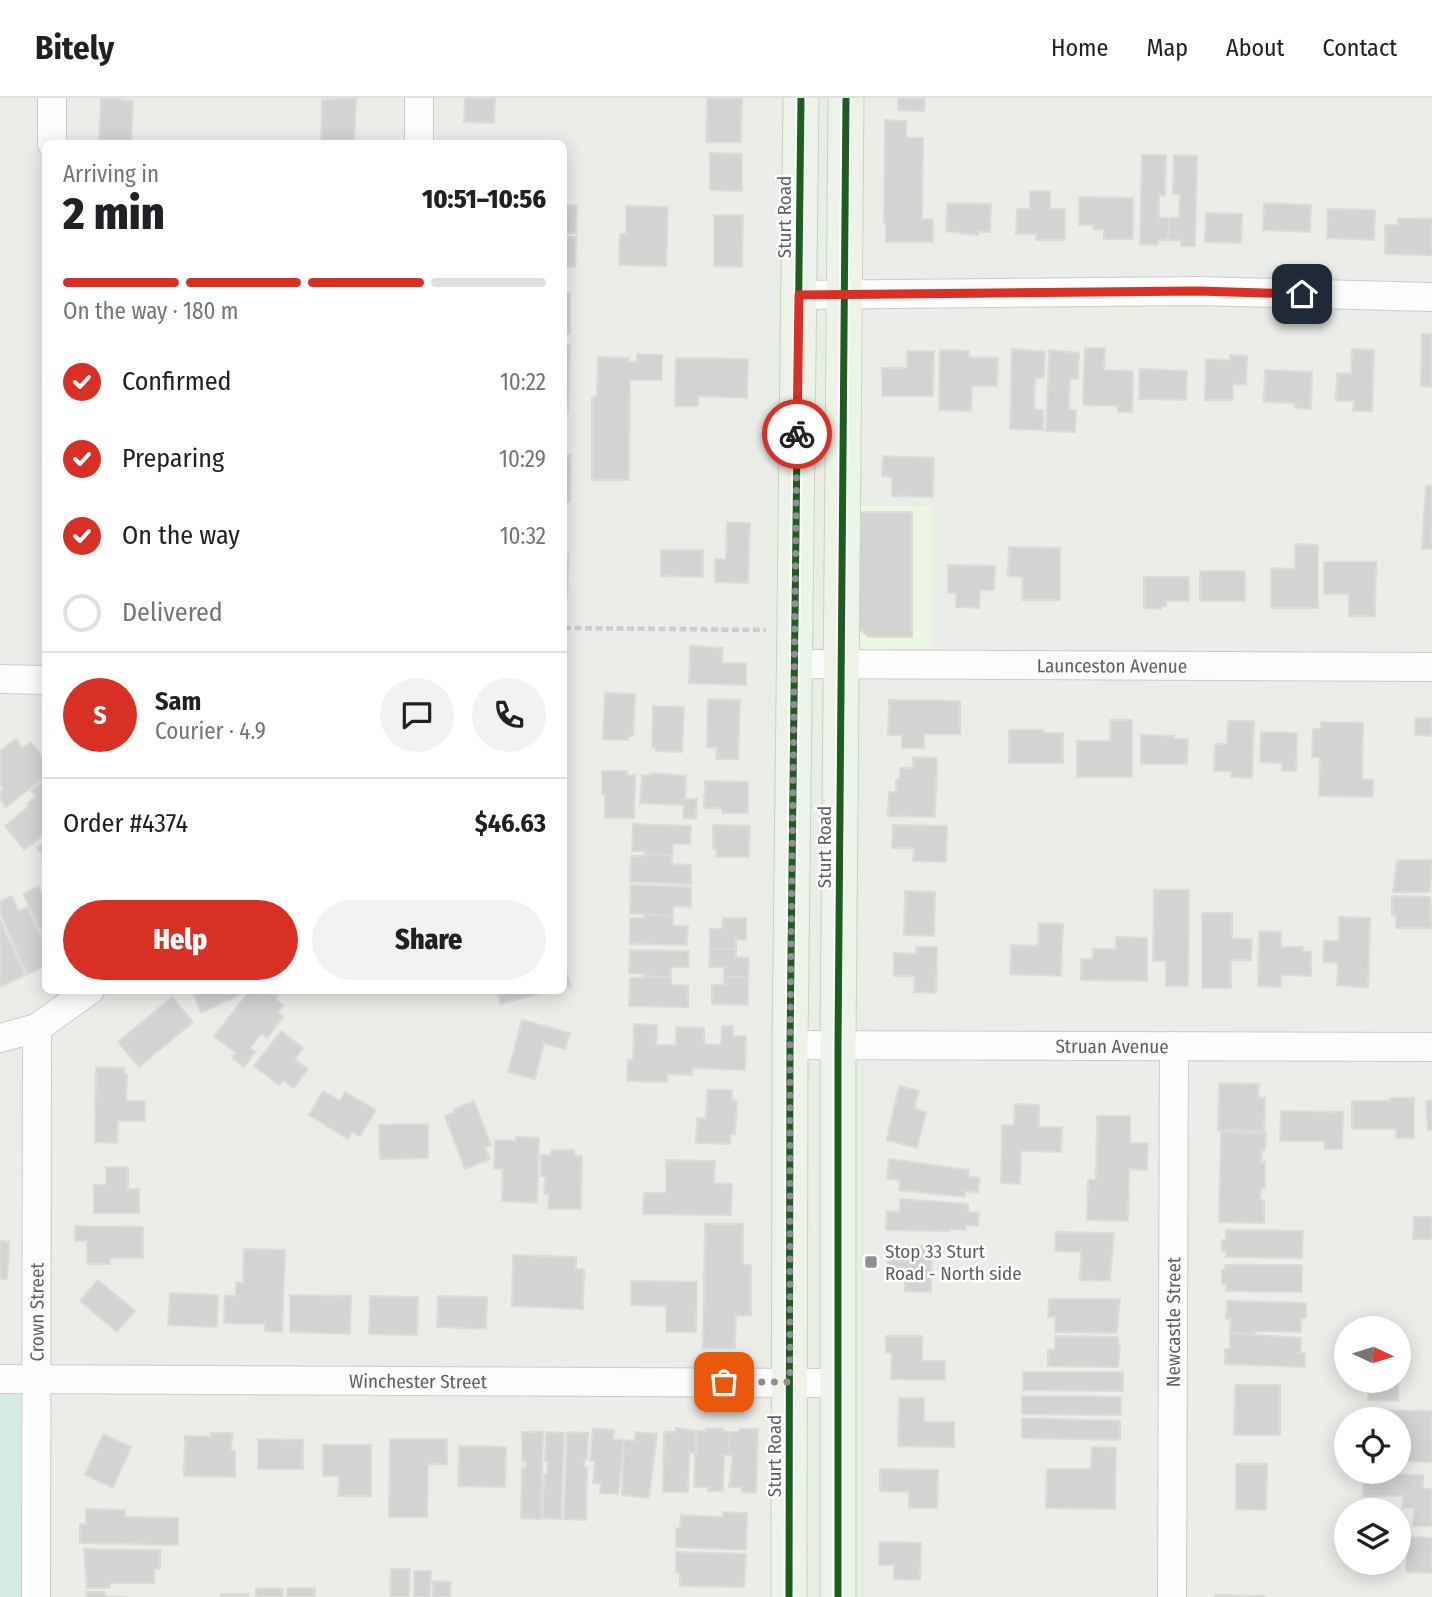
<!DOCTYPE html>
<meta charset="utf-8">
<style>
body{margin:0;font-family:"Fira Sans Condensed",sans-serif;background:#f2f2f2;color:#202124;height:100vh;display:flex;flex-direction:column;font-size:26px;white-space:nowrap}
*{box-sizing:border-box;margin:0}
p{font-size:23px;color:#757577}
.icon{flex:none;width:38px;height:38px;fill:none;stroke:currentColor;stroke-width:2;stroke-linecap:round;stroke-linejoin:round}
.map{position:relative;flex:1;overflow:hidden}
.drawer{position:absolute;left:42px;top:42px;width:525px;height:854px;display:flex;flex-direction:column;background:#fff;border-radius:10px;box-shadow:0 4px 18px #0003}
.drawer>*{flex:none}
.needle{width:46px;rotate:94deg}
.tools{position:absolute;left:1334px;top:1218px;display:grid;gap:14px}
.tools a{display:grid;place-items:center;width:77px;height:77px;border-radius:50%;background:#fff;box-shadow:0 4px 18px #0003;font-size:35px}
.pin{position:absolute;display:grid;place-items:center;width:60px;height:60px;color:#fff;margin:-30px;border-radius:14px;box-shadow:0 4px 10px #0006}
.courier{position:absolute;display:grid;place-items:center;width:70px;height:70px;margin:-35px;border:5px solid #d93025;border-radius:50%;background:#fff;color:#222;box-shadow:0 2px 9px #0007}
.head em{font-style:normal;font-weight:800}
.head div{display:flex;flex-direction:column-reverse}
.head{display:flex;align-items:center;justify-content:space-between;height:119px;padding:0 21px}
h1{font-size:46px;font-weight:800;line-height:52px}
.bar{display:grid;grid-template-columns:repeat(4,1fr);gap:10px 7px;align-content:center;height:84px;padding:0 21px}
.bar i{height:9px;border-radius:5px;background:#e0e0e0}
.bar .selected{background:#d93025}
.bar p{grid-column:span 4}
.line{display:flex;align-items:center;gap:18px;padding:0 21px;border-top:2px solid #e0e0e0}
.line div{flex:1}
.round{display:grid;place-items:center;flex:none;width:74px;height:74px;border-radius:37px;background:#f2f2f2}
ol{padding:0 21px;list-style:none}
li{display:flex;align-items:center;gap:21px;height:77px}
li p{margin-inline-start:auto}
li .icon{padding:7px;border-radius:50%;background:#d93025;color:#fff;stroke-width:4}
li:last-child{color:#757577}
li i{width:38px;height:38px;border:4px solid #e0e0e0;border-radius:50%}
.cta{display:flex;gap:14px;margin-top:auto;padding:14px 21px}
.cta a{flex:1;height:80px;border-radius:42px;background:#d93025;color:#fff;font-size:28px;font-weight:800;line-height:80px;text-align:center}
.cta a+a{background:#f2f2f2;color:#202124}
header{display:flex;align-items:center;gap:42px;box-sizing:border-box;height:98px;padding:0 35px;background:#fff;border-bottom:2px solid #e0e0e0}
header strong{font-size:33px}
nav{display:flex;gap:38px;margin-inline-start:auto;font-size:24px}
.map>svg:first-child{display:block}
.commercial{fill:#ebf7e1}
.green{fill:#d3ebe4}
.building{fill:#d2d4d1;stroke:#daddd7;stroke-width:2}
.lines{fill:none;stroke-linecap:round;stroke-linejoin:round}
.minor-casing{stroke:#cccbcb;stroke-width:30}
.major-casing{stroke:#c6d7b4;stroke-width:37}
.path{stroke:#cacecf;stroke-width:4.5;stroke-dasharray:7 3.5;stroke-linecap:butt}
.minor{stroke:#fcfcfc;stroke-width:28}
.major{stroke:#edf3e8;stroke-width:35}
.cycleway-casing{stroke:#fff;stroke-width:11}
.cycleway{stroke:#1b5e20;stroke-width:7}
.done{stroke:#908f94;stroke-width:7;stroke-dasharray:0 12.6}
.route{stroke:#d93025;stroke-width:9}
.poi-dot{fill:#908f94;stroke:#fff;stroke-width:2.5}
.labels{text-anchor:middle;stroke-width:5;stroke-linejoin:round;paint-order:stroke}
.street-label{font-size:19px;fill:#605d67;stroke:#fff}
.poi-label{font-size:19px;fill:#605d67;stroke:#fff;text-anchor:start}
</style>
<header>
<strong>Bitely</strong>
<nav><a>Home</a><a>Map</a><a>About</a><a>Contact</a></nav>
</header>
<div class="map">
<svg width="1432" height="1499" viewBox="0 0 1432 1499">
<rect width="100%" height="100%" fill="#eaede8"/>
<path class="commercial" d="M855,408H932L931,553L863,552L854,538Z"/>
<path class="green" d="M0,1286H37L36,1499H0Z"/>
<path class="building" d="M101,0H121V2L133,3L131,46H99Z
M335,0H356L354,45L321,44L322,2H335Z
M465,0H495L494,25L464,24Z
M707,0H742L741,44H706Z
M898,0H925L924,13L898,12Z
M885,22L906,23V40H923L922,121H933V144H886V125H884Z
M710,55L742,56V93L710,92Z
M1142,57H1166L1165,98L1159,97V120H1169L1168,142H1158V147L1140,146Z
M1174,57L1197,58L1195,148H1181V142H1168L1169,120H1179L1180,97L1173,96Z
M1030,93H1050V111H1065V142H1036V136H1016L1017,111H1030Z
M1079,99L1133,100V141H1104V131H1094V127H1079Z
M947,105L991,106L990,134H978V137L946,133Z
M1264,105L1311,107L1310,134L1263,132Z
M564,107H577L576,135H564Z
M626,108L668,109L666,168L619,167L620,136H626Z
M1328,111L1375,112L1374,142L1327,140Z
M1206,115L1242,116L1241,145L1205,144Z
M714,117H743L742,169L714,168Z
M1398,120L1432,121V157L1385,156V127H1398Z
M564,139H576L575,169L564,168Z
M564,195H570V236H564Z
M1422,236H1432V289L1421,288Z
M564,247H570L568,314L564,313Z
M1085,250H1105L1104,272L1133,273L1132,314H1118V308L1083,307Z
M1012,251L1045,254L1044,280H1035L1034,312H1043V332L1010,331Z
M1352,251L1374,252L1372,313H1353L1354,303H1336L1337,275L1351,276Z
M940,252L969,253V259L998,260L997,288H972L971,313L939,312Z
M1049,252L1079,255L1078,281H1070L1069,312H1076L1075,334L1046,333Z
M907,253H934L933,298H882V270H907Z
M637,256L662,257V282H630L629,382H592V300L597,298L598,259L629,260L628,264H637Z
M1230,257L1247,258L1246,287L1233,286V302H1205L1206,261L1230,262Z
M676,260L748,261L747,300L698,298V308H675Z
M1140,271L1187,273L1186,302L1139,301Z
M1265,272L1312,274L1311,311L1295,310V305L1264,304Z
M564,356L571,357L570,404H564Z
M883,358L934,360L933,399L892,398V379L882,378Z
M1426,388H1432V451H1422Z
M857,414H912V539H868L857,528Z
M727,424L750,425L748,485L715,484V461H726Z
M1295,446L1318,447V510H1271V470L1295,471Z
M1009,449L1060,450V502H1022L1023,479L1008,478Z
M661,452H703V479L661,478Z
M564,457H568L567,500H564Z
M1324,464H1376L1375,518H1349V496H1324Z
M948,467L995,468L994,492H980L979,510L956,509V495H948Z
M1200,473H1245V503H1200Z
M1144,479H1189V503H1166V508H1161V511L1144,510Z
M690,548L723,550L722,565H746V587L689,585Z
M605,595L635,596L633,638H628V642L603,641Z
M708,601L740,602L738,661H716L717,649H707Z
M889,602L960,603V636H924V650H902V637H888Z
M653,608L684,609L682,654L656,653V649H652Z
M1415,620H1432V638L1415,637Z
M1110,622H1132V679H1077V643H1111Z
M1228,623H1254L1252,680L1231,679V673H1214L1215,646H1227Z
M1321,624L1363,625L1362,681L1373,682V699L1319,698L1320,659H1312L1313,631H1321Z
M1009,632H1044V635H1063V665H1009Z
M1261,634L1297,635L1296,673H1282V665L1260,664Z
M1141,637L1174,638V641H1188L1187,666H1141Z
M16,641L22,650L31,644L46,663V678L6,709L0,701V695L4,691L0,686V653Z
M913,659L937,660L935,719L888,718L889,694H896V682L900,681V670H913Z
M602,673H627V677H635L634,720H605V696H602Z
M651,675L686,678L685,701H697L696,721L683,720L684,707L640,705L642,677H652Z
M46,681V735L24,752L5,728L29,708L27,706L36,698L31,693Z
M705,683L748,684V715H722V710H704Z
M633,726L691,728L690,746H673L672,757L645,756L646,753H632Z
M713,727L750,728L749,759H716L717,751H713Z
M893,727L947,728L946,764L913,763L914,750H892Z
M46,743V766L42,762L45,759L37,750Z
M645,756L672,757V766L691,767V786L630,784L631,758H645Z
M1397,762H1432L1430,794H1393Z
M631,787L691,789V809L673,808V818L630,815Z
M38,788L46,802V844L23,796Z
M1154,792H1189L1188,888H1166V863H1153Z
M905,793L935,794L934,838L904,837Z
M12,798L19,813L27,809L46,850V868L27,876L0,815V803Z
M1392,798L1430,799L1432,830H1396V816L1392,817Z
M1202,815H1232V841H1252L1251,862H1231V890H1202Z
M645,817L673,818V828H688L687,847L630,846V820H645Z
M1339,819L1370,820L1368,890L1337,887L1338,865L1323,864L1324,843H1339Z
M723,820H746V842L736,841V851H710V831H722Z
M0,822L25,877L0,889Z
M1039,825L1063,826L1061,878L1010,876L1011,847L1038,848Z
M1259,833L1281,834V849H1303L1302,854H1311V878L1281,877V889L1258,888Z
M1116,839L1147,840V883L1081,882V861H1093V851H1116Z
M916,849H937L936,895L914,894L915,878H894V855L916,856Z
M710,851H736V859L749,860L748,879H724V869H709Z
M630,852L689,853L688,869H671V879L644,878V876L629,875Z
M566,872L571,888L564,890V873Z
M644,878L671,879V887L688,888V909L629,908L630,880H644Z
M724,879H748V907L712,906V887H724Z
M192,892H240L242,896L201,915Z
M250,892H271L278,898L276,902L283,907L278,914L283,919L267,940L262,935L250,950L255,954L244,969L232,960L236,955L214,938Z
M497,892H553L500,906Z
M172,899L193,924L139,969L118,944Z
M522,922L570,935L565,951L544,945L535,981L508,974Z
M634,926L657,927L656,947H676V929L704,930V946L721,947L722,928H733V938H746L745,972L692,970V977L667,976V984L627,983L628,962H633Z
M281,933L303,950L295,961L308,971L294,990L283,982L279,987L254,968Z
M96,969L124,970V976H127L126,1003H145V1023H118L117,1045L95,1044Z
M1219,985L1259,986L1258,1000H1265L1264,1033L1218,1032Z
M899,988L919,993L914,1010L926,1014L917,1050L887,1042Z
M707,992H732V1002L737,1003L735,1036H730V1046L696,1045L697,1020L706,1021Z
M323,993L340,1003L345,994L376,1012L360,1038L352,1034L348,1041L309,1017Z
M1390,1000H1414V1040H1396V1031H1352V1003H1391Z
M1432,1002V1032H1428L1426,1003Z
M474,1003L491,1047L485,1050L490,1061L465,1071L445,1018L455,1014L454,1011Z
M1015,1006L1039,1007V1029H1062L1061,1054L1021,1053L1020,1086L1001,1085L1002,1027H1014Z
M1281,1013L1343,1014L1342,1051H1325V1043H1280Z
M1097,1018H1130V1045H1148L1147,1072L1129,1071L1128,1123L1087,1122L1088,1082H1096Z
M428,1026V1060L380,1061L379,1027Z
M1221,1034L1266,1035L1265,1052H1262L1261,1065L1265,1064V1090H1261L1260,1102H1264V1125L1219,1124Z
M516,1039L539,1040L537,1105L502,1103L503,1071H494L495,1042L516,1043Z
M551,1052H574V1057L582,1058L581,1111H548L549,1096H544L545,1078H541V1057H551Z
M889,1061L969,1072L968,1079L980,1080L978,1095L965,1093V1099L899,1092L900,1082L887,1081Z
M666,1062L715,1063L714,1085L732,1086L731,1117L643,1116L644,1095H666Z
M106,1069H128V1091H139V1115H94V1087H106Z
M900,1101L968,1106V1114L979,1115L978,1128L966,1127V1132L950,1131V1133L886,1132L887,1113L900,1114Z
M1414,1119H1432V1141H1413Z
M705,1126H743V1167H751V1218L736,1217L735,1250H703Z
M75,1128L143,1129V1160H110V1166H87V1143H75Z
M1226,1132L1303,1133L1302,1160L1226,1159V1153H1222V1142H1226Z
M1056,1134L1114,1135L1110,1183L1080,1182L1081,1154L1055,1153Z
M0,1143L9,1144L7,1181H0Z
M909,1148H932L931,1194L905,1193V1176H887L888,1155H909Z
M244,1151L285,1152L282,1234L265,1233V1226L224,1225L225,1198H236V1184L243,1185Z
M513,1157L576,1159V1171H584L583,1211L512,1208Z
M1225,1167H1302V1194L1226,1193V1186H1222V1172H1225Z
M98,1182L135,1213L117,1234L80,1203Z
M631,1183L697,1184L696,1234H666V1208L631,1207Z
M170,1195L218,1197L217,1229L168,1227Z
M290,1197L351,1198L350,1236L290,1234Z
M370,1198L418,1199L417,1237L369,1236Z
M438,1198L487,1199L486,1231L437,1229Z
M1049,1201H1120L1117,1235L1055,1234V1219H1048Z
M1227,1203L1306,1205V1220H1301V1234L1254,1233L1255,1236L1230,1235L1231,1221H1226Z
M1230,1235L1301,1240L1300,1255H1305V1269L1225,1266V1251H1230Z
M886,1238H922V1263H945V1282L891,1281L892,1255H886Z
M1055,1238L1118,1239V1248H1120L1118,1269L1048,1268V1252H1055Z
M1399,1267L1398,1303L1368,1302L1369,1283H1398Z
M1023,1274H1123V1293L1023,1292Z
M1235,1287H1280V1337H1234Z
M1022,1298L1121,1299V1317L1022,1316Z
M899,1300H924V1324H954V1349L898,1348Z
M1371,1312L1432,1313V1364L1398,1363V1321H1370Z
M1022,1320L1120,1323V1342L1022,1340Z
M593,1330L614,1332L613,1341L624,1342L618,1396L600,1395L601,1386L593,1385L595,1363H590Z
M676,1330L696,1333V1355L689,1354L688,1394H663L664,1334H676Z
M706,1330L723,1331V1333L730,1334L729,1357H724L723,1393H708V1389H694L696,1333H706Z
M740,1331H758L756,1395L742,1394V1389H729L733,1357H729L730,1334H739Z
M522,1334H543L541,1421L521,1420L522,1370H526V1363H522Z
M546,1334L564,1335L561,1421L543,1420L544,1377L547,1376L548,1363H545Z
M567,1334L588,1335L587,1362H584V1369H587L586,1422L564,1421Z
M636,1334L657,1336L649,1400L622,1397L624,1342L635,1343Z
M211,1335H232L231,1353H235V1379L184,1378L185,1338L211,1339Z
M103,1336L131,1349L113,1390L85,1377Z
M258,1341L303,1342V1371H258Z
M390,1341H447V1366H428L427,1419H389Z
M323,1347H371V1398H338L339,1378H323Z
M459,1348L506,1349L505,1389L458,1388Z
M1092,1349L1116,1350L1115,1411L1046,1410L1047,1371H1091Z
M1236,1366H1267L1266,1412L1236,1411Z
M880,1371L938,1372L937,1410H909V1394L880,1393Z
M1364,1375L1423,1377V1391H1432V1428H1413L1414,1410H1403V1398H1363Z
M86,1411L125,1412V1419L178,1420V1447L80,1445V1426H86Z
M723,1414L747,1415L746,1452L676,1449V1430L680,1431L681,1417L723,1419Z
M1407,1439L1432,1440V1475L1406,1474Z
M879,1444L921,1445L920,1482L894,1481V1467H879Z
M84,1451L160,1452V1471H154V1485H110V1490H87Z
M676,1454L746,1456L744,1489L680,1488V1475H676Z
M391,1471H410L409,1499H390Z
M414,1473H431L430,1499H414Z
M433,1483L451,1484L450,1499H433Z
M256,1490L283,1491L282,1499H256Z
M288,1490H315V1499H287Z
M86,1494H105V1498L127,1499H86Z
M221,1496H249V1499H221Z
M1215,1497L1265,1498V1499H1215Z"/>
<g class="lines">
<defs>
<g id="minor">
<path d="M52,46V0"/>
<path d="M419,46V0"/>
<path d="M799,197L1198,193L1432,199"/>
<path id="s1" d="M794,566L1432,569"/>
<path d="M0,581L46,582"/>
<path d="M0,940L37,930L90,892"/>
<path id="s2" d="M790,947L1432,949"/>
<path id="s3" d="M0,1281L837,1285"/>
<path id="s4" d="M36,1499L37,930"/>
<path id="s5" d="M1172,1499L1174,948"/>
</g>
<path id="major" d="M789,1499L790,947L801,0
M838,1499V947L846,0"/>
</defs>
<use href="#minor" class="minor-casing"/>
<use href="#major" class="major-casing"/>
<path class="path" d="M564,530L766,532"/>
<use href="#minor" class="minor"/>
<use href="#major" class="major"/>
<defs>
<path id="cycleway" d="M789,1499L790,947L801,0
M838,1499V947L846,0"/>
</defs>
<use href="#cycleway" class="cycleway-casing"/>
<use href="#cycleway" class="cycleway"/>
</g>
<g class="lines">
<path class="done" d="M724,1284H790V947L797,336"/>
<path class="route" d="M797,336L799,197L1198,193L1302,196"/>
</g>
<rect class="poi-dot" x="864" y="1157" width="14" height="14" rx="3.5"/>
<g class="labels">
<g class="street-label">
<text transform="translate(784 119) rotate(-90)" y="7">Sturt Road</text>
<text dy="7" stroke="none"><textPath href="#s1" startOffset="318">Launceston Avenue</textPath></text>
<text transform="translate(824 749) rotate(-90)" y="7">Sturt Road</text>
<text dy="7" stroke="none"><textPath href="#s2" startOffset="322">Struan Avenue</textPath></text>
<text dy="7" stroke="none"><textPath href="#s4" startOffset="285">Crown Street</textPath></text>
<text dy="7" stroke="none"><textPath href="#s5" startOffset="275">Newcastle Street</textPath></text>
<text dy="7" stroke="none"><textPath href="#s3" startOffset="418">Winchester Street</textPath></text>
<text transform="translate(774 1358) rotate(-90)" y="7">Sturt Road</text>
</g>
<g class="poi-label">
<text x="885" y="1160">Stop 33 Sturt<tspan x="885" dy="22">Road - North side</tspan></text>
</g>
</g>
</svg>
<div class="tools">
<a><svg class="needle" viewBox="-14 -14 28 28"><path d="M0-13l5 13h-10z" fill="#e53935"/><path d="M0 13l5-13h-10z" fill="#757577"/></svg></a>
<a><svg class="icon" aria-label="locate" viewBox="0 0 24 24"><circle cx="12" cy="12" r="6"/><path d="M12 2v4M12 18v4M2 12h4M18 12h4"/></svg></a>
<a><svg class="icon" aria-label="layers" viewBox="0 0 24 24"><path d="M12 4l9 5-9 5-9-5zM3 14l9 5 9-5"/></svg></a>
</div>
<div class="pin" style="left:724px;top:1284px;background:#ea580c"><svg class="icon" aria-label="bag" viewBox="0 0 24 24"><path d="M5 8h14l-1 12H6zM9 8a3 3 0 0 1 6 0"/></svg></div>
<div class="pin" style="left:1302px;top:196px;background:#1f2937"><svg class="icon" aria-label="home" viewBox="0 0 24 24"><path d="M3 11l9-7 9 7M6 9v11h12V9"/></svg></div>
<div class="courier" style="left:797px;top:336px"><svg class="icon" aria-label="bike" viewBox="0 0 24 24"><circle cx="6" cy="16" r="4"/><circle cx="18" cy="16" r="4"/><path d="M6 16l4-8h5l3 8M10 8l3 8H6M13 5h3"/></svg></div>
<section class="drawer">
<div class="head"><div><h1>2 min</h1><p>Arriving in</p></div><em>10:51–10:56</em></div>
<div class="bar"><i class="selected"></i><i class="selected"></i><i class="selected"></i><i></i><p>On the way · 180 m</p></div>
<ol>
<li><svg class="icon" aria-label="check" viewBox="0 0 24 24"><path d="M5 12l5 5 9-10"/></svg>Confirmed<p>10:22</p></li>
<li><svg class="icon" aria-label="check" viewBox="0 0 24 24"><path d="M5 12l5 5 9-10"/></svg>Preparing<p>10:29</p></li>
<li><svg class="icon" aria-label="check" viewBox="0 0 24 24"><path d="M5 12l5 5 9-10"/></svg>On the way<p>10:32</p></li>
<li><i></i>Delivered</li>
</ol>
<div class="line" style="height:126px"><b class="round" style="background:#d93025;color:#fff">S</b><div><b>Sam</b><p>Courier · 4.9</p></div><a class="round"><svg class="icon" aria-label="chat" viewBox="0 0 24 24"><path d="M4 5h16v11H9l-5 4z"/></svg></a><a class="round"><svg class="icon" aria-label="phone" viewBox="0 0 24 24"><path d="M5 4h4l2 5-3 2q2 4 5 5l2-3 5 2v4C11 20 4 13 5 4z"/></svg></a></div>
<div class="line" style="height:91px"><div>Order #4374</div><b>$46.63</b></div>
<div class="cta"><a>Help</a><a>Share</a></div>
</section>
</div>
